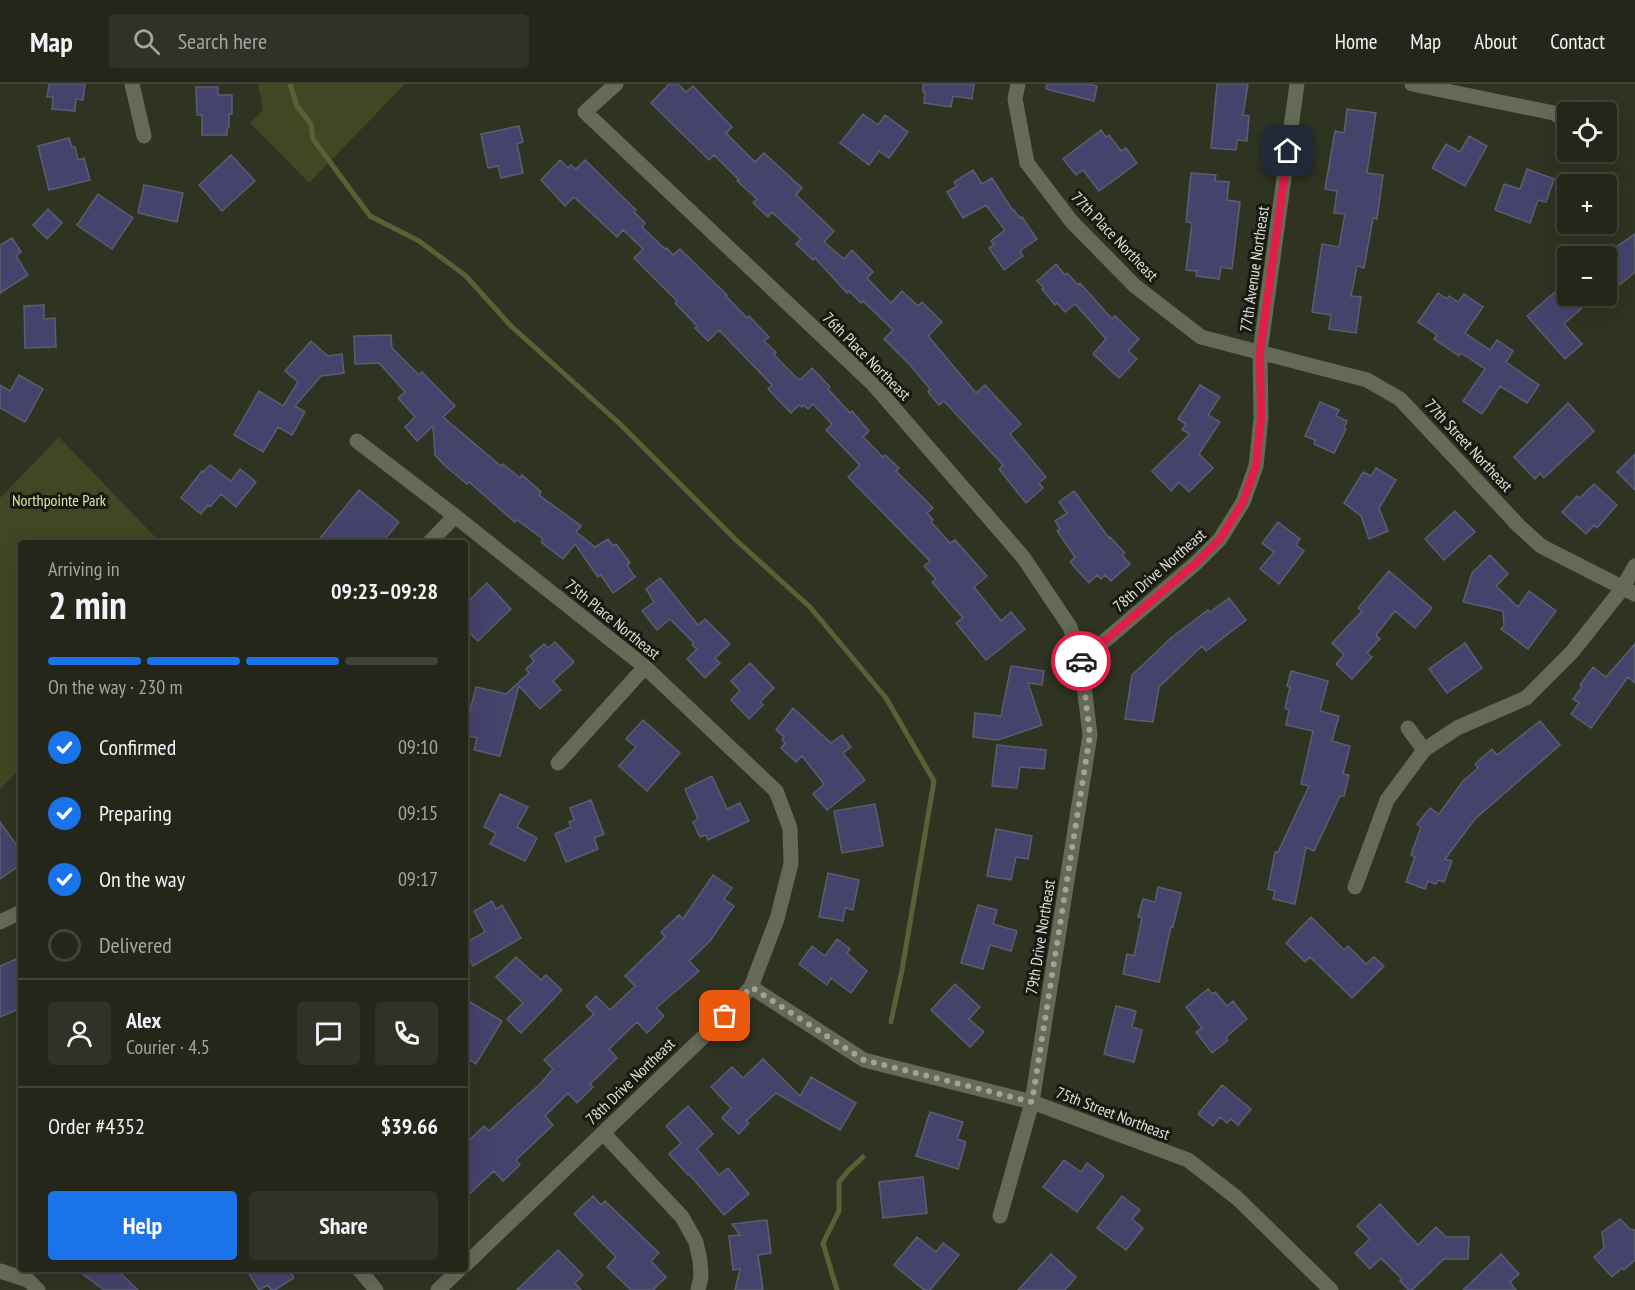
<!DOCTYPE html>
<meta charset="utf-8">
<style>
body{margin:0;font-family:"PT Sans Narrow",sans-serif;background:#2f3226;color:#f1f3f6;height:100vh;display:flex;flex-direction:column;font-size:22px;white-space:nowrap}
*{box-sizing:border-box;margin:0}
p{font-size:20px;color:#a3a5a2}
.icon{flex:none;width:33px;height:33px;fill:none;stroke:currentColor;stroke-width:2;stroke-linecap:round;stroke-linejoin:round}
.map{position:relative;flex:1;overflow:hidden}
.drawer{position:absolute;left:18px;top:456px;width:450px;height:732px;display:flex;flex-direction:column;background:#232619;border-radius:6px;box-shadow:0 6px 24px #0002,0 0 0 2px #404338}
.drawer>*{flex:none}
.fabs{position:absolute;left:1557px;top:18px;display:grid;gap:12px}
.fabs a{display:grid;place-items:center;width:60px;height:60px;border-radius:6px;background:#232619;box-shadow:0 6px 24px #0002,0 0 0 2px #404338;font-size:30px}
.pin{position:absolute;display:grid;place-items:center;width:51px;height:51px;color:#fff;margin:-26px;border-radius:12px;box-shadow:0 3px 9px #0006}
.courier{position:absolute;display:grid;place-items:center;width:60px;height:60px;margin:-30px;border:4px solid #e11d48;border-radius:50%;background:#fff;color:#222;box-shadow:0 2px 8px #0007}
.headline em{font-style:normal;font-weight:600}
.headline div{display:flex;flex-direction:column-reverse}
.headline{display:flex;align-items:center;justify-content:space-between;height:102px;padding:0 30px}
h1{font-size:39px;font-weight:600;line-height:45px}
.bar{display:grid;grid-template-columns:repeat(4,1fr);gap:9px 6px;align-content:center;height:72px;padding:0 30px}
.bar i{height:8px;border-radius:4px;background:#404338}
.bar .active{background:#1a73e8}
.bar p{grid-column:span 4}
.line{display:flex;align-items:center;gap:15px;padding:0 30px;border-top:2px solid #404338}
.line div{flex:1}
.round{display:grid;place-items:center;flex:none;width:63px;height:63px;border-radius:6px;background:#2f3226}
ol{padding:0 30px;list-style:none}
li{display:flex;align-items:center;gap:18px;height:66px}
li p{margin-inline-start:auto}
li .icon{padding:6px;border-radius:50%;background:#1a73e8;color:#fff;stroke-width:4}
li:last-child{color:#a3a5a2}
li i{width:33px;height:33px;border:3px solid #404338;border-radius:50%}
.button{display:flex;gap:12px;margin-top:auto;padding:12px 30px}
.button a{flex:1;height:69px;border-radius:6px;background:#1a73e8;color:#fff;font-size:24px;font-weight:600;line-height:69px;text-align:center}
.button a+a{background:#2f3226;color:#f1f3f6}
header{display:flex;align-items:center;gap:36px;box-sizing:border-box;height:84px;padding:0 30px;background:#232619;border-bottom:2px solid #404338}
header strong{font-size:28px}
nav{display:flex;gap:33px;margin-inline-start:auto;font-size:21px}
.search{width:420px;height:54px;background:#2f3226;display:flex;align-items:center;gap:15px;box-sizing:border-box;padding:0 21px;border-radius:6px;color:#a3a5a2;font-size:22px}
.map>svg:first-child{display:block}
.green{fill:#404723}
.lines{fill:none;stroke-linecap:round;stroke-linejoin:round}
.stream{stroke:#586236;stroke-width:5}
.building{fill:#45436b;stroke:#5d5d71;stroke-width:1.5}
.street{stroke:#656a57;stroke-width:15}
.done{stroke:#a0a396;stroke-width:6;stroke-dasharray:0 10.8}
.route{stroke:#e11d48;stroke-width:8}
.labels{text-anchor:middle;stroke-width:6;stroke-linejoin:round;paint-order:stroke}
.street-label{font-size:16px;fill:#dde0d5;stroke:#181a12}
.park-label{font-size:16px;fill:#daeba3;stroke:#181a12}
</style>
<header>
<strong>Map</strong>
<div class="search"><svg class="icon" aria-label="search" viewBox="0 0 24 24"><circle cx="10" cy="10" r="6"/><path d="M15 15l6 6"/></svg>Search here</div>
<nav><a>Home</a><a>Map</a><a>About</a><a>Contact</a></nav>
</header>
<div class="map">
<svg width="1635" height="1206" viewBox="0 0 1635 1206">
<rect width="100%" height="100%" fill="#2f3321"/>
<path class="green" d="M258,0H405L309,99L250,39L263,26Z
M59,353L161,459H21V684L0,705V414Z"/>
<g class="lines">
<path class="stream" d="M290,0L297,22L311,40L313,55L370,132L419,157L466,192L511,242L620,340L737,457L810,523L886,614L934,697L902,886L891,938
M837,1206L823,1159L839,1127V1098L848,1087L863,1073"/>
</g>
<path class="building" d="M49,0H85L83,16L76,15L75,27L52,25L53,13H47Z
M669,0H678L686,8L693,2L732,43L726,49L755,78L764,69L802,104L796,111L834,147L824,158L844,175L852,166L873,188L867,194L891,219L902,207L918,222L922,218L942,238L928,252L976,309L985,301L1021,340L1010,350L1046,393L1039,399L1043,404L1026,419L999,385L1003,381L944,317L939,321L928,308L930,305L911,282L884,255L893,246L863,217L861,219L849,207L847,209L815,174L813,176L796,160L801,155L772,128L768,133L753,119L757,115L737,97L739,96L714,71L709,76L651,19Z
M923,0H974L972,15L953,12L951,23L924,19L925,9L923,8Z
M1047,0H1088L1097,2L1094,17L1046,5Z
M1217,0H1248L1243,31L1249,32L1247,57L1237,56L1236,66L1211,64Z
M196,3H218V11H232V30H229V43L227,44V51H202V31H197Z
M1347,25L1376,29L1367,89L1383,91L1377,135L1373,134L1364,184L1357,182L1351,212L1361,213L1356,249L1329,245L1331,231L1312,228L1322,160L1339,163L1345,130L1334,129L1337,107L1325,105L1335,47L1344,49Z
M863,30L878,41L885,31L908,48L889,74L879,67L869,81L840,59Z
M519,42L523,58L517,60L523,89L501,94L498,82L488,84L481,50Z
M1101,46L1106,53L1109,51L1121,67L1126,64L1137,79L1099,107L1083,86L1076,91L1063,75Z
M1469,52L1487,62L1465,102L1432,84L1446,60L1460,68Z
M69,54L72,63H75L78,76L84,74L90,96L49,106L38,62Z
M231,71L255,97L222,127L199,101Z
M560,76L568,84L571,81L576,85L585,76L636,126L634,128L645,139L642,143L665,165L667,164L673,171L680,165L727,211L726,212L747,234L749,232L769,253L764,257L776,268L774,271L796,293L800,296L812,284L830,303L828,305L850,329L852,327L869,347L863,353L883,373L885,371L899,384L896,387L933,424L927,429L933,436L931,438L950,459L955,456L987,492L974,503L1001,537L1011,528L1025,545L986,576L956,539L963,534L932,498L936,495L924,482L930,477L848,393L860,381L826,346L832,340L813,320L808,325L804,321L802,323L799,321L791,329L768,305L772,301L719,246L708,257L695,244L697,242L675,219L677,217L634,174L643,165L623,146L617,153L574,113L565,122L541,96Z
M1527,85L1554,95L1546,118L1538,116L1530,139L1495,126L1504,100L1520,105Z
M973,86L982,100L992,94L1013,127L1014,126L1020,134L1022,133L1037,155L1020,167L1023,172L1004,186L989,164L994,161L991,157L1005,146L986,121L963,134L947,108L957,102L954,98Z
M1191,89L1216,91L1215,97L1229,98L1227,116L1240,118L1232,185L1221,183L1219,195L1196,192L1197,187L1186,186L1192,139L1186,138Z
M144,101L183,109L177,138L138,129Z
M98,110L133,134L112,165L77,141Z
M48,125L62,139L47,155L33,141Z
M1635,150V188L1606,212V170Z
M12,154L21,168L16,172L28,191L0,209V161Z
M1056,180L1065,191L1067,189L1078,201L1080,199L1112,235L1115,232L1139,255L1128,267L1137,275L1119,294L1093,270L1106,255L1100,248L1075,220L1065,228L1057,219L1055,221L1042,205L1044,204L1037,197Z
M1562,202L1568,208V212H1571L1582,224L1564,240L1582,260L1565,275L1527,232Z
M1438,209L1447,215L1449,212L1458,218L1464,210L1483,223L1465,249L1490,266L1497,256L1513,267L1506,278L1539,301L1527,319L1500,302L1482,330L1463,317L1485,285L1461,269L1459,272L1434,255L1437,251L1418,238Z
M44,221V235L55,234L56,263L25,264L24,222Z
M391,251L392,264L419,291L422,288L455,322L443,333L501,382L503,380L520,394L522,391L541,408L539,411L581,442L576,448L595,463L608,455L613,462L616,460L630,479L627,481L635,493L613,509L601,491L598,493L575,460L563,475L541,458L543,455L517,436L515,438L469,398L467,400L444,381L435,371L433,342L417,357L405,343L415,333L398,314L405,308L379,279L355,280L354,252Z
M311,257L328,272L342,270L344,289L321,292L295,322L305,328L292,351L278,343L263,368L234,351L259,307L283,322L298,298L285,287Z
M19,291L43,305L25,338L0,324V301L10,307Z
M1200,301L1220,313L1208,331L1220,338L1199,370L1213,384L1189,408L1179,398L1171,407L1152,387L1190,350L1182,346L1186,340L1178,335Z
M1320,318L1339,326L1336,332L1347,337L1344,344L1346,345L1334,369L1314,360L1315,356L1305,352Z
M1568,319L1594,347L1544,394L1540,389L1535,395L1514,373Z
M1635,370V406L1617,388Z
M210,381L231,397L240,385L256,398L236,423L221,410L210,423L208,421L201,430L181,414L202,387L203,388Z
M1376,384L1396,396L1379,424L1388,447L1369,455L1361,432L1344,419L1363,388L1371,392Z
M1594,400L1617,421L1597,444L1594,441L1586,450L1562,428L1577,412L1580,414Z
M359,406L399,438L382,459H316Z
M1074,407L1109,454L1110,453L1125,469L1122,471L1130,480L1111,497L1105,491L1101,495L1097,491L1089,499L1070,478L1075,473L1057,447L1060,445L1055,437L1067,429L1059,418Z
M1455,427L1475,448L1444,476L1425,455Z
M1278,438L1300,455L1296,461L1304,467L1279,500L1260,485L1274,468L1262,459Z
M1490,471L1508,490L1496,502L1518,523L1529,507L1556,527L1528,565L1501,545L1504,542L1503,527L1463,518L1472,489Z
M1389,487L1432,524L1415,544L1395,527L1376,551L1380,555L1367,569L1372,573L1352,595L1336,580L1344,571L1332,559L1362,527L1358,524Z
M660,494L698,541L705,535L730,560L715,574L720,579L705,594L687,575L697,565L692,561L694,559L670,535L657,546L642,527L654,518L646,505Z
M487,499L511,525L478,557L465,544V520Z
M1229,514L1246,536L1206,567L1202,562L1159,603L1153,638L1125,635L1132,591L1171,554L1208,526L1210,528Z
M555,558L574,578L553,597L561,606L540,625L519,602L500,672L474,666L477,654L465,651V646L476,603L506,610L529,589L526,585L534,577L530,572L544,560L548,564Z
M1465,559L1482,584L1447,609L1429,585Z
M1635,560V599L1628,593L1591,644L1571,630L1579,619L1573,615L1582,603L1580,601L1593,583L1606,593Z
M750,579L774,604L760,618L763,621L749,635L731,616L740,607L731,597Z
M1011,582L1044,587L1042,601L1028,599L1042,641L998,656L973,653L975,629L1001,632Z
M1291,587L1328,597L1320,627L1339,632L1332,657L1350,662L1343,690L1349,691L1344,712H1340L1314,767L1306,763L1295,820L1273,815L1275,807L1268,805L1275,768H1278L1309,702L1301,700L1313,647L1286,641L1289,626L1285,624L1290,603L1287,602Z
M793,624L831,659L842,651L851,663L843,669L865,696L827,726L813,710L824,700L802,672L796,678L781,664L785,659L782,656L784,653L776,646Z
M643,636L680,669L647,707L619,682L636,663L626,655Z
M1540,637L1560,661L1475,735L1445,775L1452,777L1444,798L1438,796L1436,800L1428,797L1425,805L1406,798L1415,773L1411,771L1421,743L1417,740L1430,724L1439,730L1463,697L1478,684L1475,680L1492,665L1497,671Z
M997,661L1046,666L1044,685L1020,683L1017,704L992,702Z
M712,692L727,725L740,719L749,737L708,756L706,751L700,753L693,738L698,735L685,705Z
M500,710L528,723L517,743L537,754L525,777L490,760L496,749L484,743Z
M591,716L604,750L594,754L598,765L566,778L555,750L571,743L569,738L574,736L570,724Z
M875,720L883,762L842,769L834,727Z
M0,738L21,767V780L0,795Z
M996,745L1032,752L1028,775L1016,773L1011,796L987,792Z
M828,789L859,796L853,826L845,824L843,837L819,833Z
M713,791L732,804L724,815L734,822L710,857L689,877L699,887L656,924L664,932L647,949L637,938L609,965L617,974L590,1000L593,1003L577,1019L568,1009L545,1032L553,1041L516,1076L520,1081L503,1097L494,1087L465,1114V1060L484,1042L489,1047L541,999L553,985L544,976L594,930L586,922L596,912L610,926L635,902L625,892L665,853L661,848L679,831L683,835Z
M1158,803L1181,809L1173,843L1171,842L1159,898L1123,890L1127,870L1134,872L1142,834L1138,833L1143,815L1155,818Z
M492,817L496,825L502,821L521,854L473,882L465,867V859L485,848L474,827Z
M978,821L997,826L993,840L1017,847L1011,867L990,861L983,885L961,879Z
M1311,833L1344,866L1348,862L1366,880L1374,873L1384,882L1352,914L1310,873L1305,878L1286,859Z
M837,855L850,865L847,869L867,887L851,909L831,894L827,901L799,880L812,862L825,872Z
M516,873L541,896L546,891L562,906L521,949L507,935L523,919L496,893Z
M16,875L21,886V924L0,933V882Z
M955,900L980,923L969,935L984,948L970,963L931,926Z
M1208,905L1212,910L1215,908L1227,922L1233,917L1247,935L1226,953L1228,956L1212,969L1196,948L1202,944L1186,923Z
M470,918L502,937L476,980L465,973V926Z
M1116,922L1136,927L1132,943L1142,946L1134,978L1104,970Z
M763,975L800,1012L811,993L856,1019L840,1046L776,1009L746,1037L749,1039L739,1050L722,1034L731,1024L711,1003L732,983L743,994Z
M1222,1001L1251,1025L1238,1041L1231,1035L1227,1039L1220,1033L1213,1042L1198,1030Z
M688,1022L713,1050L697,1065L719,1091L728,1084L749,1110L724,1131L689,1090L688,1091L669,1070L681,1059L666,1042Z
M930,1028L963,1038L957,1055L966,1058L958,1085L916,1072Z
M1064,1076L1081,1088L1087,1079L1104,1092L1077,1128L1043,1103Z
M923,1093L927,1129L883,1134L879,1098Z
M593,1112L601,1121L605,1117L659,1169L651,1177L666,1193L653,1206H631L607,1183L616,1173L574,1130Z
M1122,1112L1140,1126L1132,1135L1143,1144L1126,1166L1097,1144Z
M1380,1120L1418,1161L1436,1143L1446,1153H1469L1468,1175H1444L1412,1206H1409L1400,1197L1402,1195L1381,1174L1370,1185L1355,1169L1370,1155L1357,1142Z
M1620,1135L1630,1145L1635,1146V1176L1624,1186L1622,1184L1612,1193L1594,1173L1604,1164L1602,1148Z
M767,1136L771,1169L758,1171L763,1206H735L740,1185L733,1186L729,1152L740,1151L732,1140Z
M917,1153L936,1168L943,1159L959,1171L930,1206H924L894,1181Z
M558,1166L583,1191L575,1199L581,1206H517Z
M1051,1170L1076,1193L1065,1206H1018Z
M1501,1170L1519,1190L1510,1198L1516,1206H1463Z
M76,1185H116L138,1206H104Z
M246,1185H289L294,1194L275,1206H271L268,1201L259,1206Z"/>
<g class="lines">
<path class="street" d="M132,0L144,52
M616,0L585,28L873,300L1023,473L1070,543L1081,577L1090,651L1032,1018L1000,1132
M1018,0L1015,15L1027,79L1072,138L1135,202L1201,253L1367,296L1400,315L1519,442L1541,462L1635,510
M1412,0L1554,29L1568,39
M357,357L455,432L645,583L776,707L790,744L791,780L777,835L751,903L725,932L465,1181
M429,459L455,432
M1081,577L1195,480L1220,455L1243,418L1256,382L1261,334L1260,268L1297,0
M1408,644L1424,666
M558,679L645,583
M1355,803L1387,716L1424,666L1457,644L1526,614L1572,568L1622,505L1635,482
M0,838L21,828
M751,903L864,976L1032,1018L1188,1076L1237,1114L1331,1206
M603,1049L682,1133L696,1158L700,1177L701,1193L698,1206
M359,1185L376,1206
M0,1187L28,1196L38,1206
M438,1206L460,1185"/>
</g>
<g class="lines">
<path class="done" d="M725,932L751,903L864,976L1032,1018L1090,651L1081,577"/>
<path class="route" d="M1081,577L1195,480L1220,455L1243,418L1256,382L1261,334L1260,268L1288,67"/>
</g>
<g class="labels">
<g class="street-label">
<text transform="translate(1115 152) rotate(46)" y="6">77th Place Northeast</text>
<text transform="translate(1254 185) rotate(-82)" y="6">77th Avenue Northeast</text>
<text transform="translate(867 272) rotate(45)" y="6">76th Place Northeast</text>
<text transform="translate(1469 361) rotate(47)" y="6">77th Street Northeast</text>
<text transform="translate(1159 486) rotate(-41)" y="6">78th Drive Northeast</text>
<text transform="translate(613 535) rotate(39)" y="6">75th Place Northeast</text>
<text transform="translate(1040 853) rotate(-81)" y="6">79th Drive Northeast</text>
<text transform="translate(630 997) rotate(-44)" y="6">78th Drive Northeast</text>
<text transform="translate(1113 1029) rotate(21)" y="6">75th Street Northeast</text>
</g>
<g class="park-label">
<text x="59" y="422">Northpointe Park</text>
</g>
</g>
</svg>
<div class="fabs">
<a><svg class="icon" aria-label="locate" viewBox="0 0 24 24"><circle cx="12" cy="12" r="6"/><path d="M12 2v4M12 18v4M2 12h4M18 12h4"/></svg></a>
<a>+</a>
<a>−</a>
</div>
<div class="pin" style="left:725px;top:932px;background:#ea580c"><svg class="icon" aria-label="bag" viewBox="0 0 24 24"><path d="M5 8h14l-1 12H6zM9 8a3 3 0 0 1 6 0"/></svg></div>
<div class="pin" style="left:1288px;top:67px;background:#1f2937"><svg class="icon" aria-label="home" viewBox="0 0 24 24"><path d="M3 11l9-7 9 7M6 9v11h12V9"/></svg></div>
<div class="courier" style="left:1081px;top:577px"><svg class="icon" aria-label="car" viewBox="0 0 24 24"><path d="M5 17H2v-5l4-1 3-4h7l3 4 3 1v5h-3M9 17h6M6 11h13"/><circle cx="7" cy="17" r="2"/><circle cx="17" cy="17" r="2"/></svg></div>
<section class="drawer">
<div class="headline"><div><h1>2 min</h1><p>Arriving in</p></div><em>09:23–09:28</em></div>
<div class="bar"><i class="active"></i><i class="active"></i><i class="active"></i><i></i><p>On the way · 230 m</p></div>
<ol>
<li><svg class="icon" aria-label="check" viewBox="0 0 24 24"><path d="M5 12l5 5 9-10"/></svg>Confirmed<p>09:10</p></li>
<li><svg class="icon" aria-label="check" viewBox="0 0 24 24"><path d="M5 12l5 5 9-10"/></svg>Preparing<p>09:15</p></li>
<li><svg class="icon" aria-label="check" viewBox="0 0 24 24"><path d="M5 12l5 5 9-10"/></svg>On the way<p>09:17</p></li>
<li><i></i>Delivered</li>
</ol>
<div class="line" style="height:108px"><a class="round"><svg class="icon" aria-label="person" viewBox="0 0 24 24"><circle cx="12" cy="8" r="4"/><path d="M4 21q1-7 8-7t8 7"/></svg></a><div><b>Alex</b><p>Courier · 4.5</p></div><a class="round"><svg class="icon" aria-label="chat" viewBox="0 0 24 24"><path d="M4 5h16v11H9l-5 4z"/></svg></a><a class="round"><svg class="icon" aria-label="phone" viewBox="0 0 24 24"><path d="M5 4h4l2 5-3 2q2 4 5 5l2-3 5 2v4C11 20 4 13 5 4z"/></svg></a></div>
<div class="line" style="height:78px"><div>Order #4352</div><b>$39.66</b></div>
<div class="button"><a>Help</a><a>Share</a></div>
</section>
</div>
